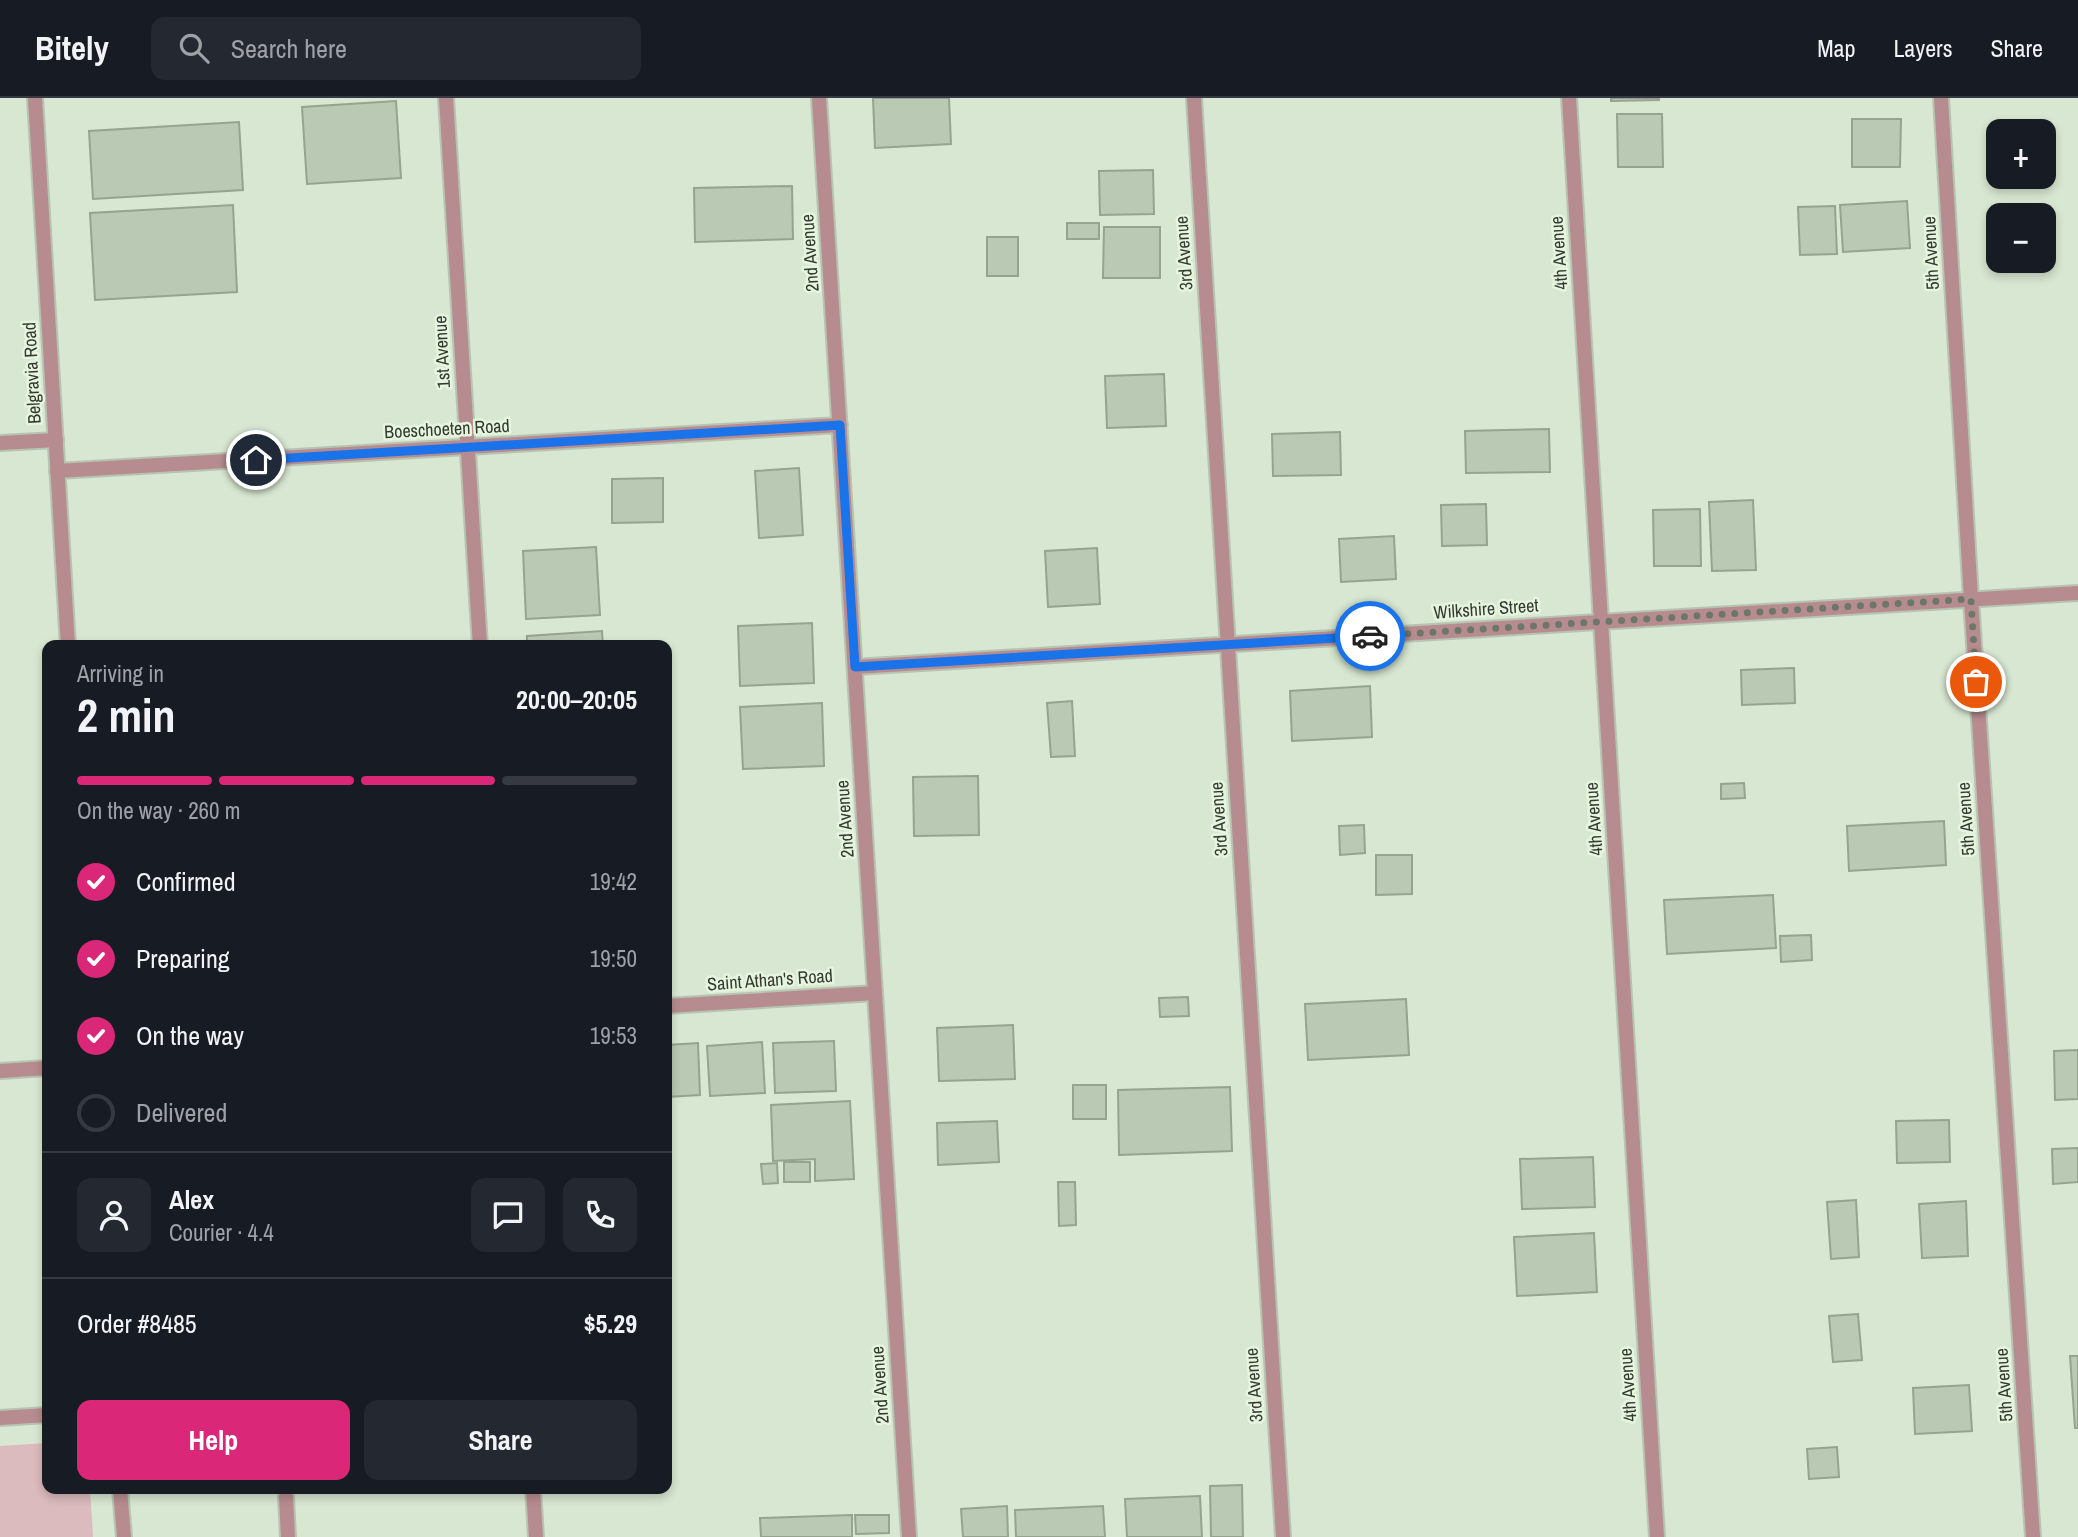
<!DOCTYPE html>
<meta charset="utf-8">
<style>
body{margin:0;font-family:"Archivo Narrow",sans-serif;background:#242831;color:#f1f3f6;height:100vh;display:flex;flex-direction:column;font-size:26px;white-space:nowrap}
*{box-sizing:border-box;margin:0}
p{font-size:23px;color:#9ea1a6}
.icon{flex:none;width:38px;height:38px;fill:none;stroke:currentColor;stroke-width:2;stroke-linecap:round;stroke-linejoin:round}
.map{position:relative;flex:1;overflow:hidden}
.panel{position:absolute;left:42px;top:542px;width:630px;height:854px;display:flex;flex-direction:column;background:#171b24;border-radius:14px;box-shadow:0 4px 10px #0003}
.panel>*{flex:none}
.tools{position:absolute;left:1986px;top:21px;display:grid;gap:14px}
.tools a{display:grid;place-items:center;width:70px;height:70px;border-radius:14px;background:#171b24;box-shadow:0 4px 10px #0003;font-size:35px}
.pin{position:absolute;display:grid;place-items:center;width:60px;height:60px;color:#fff;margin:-30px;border:4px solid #fff;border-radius:50%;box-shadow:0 2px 7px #0007}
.courier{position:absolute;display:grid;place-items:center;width:70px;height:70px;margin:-35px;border:5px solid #1a73e8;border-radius:50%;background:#fff;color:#222;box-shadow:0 2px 9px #0007}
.summary em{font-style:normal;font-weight:700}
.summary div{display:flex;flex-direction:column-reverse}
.summary{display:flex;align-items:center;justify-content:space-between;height:119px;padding:0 35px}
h1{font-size:46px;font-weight:700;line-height:52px}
.bar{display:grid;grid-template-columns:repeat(4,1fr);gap:10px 7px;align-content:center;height:84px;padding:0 35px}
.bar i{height:9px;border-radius:5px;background:#363941}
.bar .on{background:#db2777}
.bar p{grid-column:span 4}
.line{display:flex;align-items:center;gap:18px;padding:0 35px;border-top:2px solid #363941}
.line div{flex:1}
.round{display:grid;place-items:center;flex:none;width:74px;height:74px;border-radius:14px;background:#242831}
ol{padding:0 35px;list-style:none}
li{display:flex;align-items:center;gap:21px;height:77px}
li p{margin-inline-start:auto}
li .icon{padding:7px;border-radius:50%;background:#db2777;color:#fff;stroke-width:4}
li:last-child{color:#9ea1a6}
li i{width:38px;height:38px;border:4px solid #363941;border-radius:50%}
.cta{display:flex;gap:14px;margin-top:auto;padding:14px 35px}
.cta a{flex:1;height:80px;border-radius:14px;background:#db2777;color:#fff;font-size:28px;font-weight:700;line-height:80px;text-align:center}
.cta a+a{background:#242831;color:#f1f3f6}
header{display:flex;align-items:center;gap:42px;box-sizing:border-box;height:98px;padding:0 35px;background:#171b24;border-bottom:2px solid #363941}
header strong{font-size:33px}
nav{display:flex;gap:38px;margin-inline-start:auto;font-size:24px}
.search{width:490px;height:63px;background:#242831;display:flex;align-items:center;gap:18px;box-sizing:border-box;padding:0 24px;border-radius:14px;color:#9ea1a6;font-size:26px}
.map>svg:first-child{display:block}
.green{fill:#dbbbbd}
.building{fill:#bac9b4;stroke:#96a48f;stroke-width:2}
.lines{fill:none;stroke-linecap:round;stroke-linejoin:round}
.service-casing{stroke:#b7c4b1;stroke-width:18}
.minor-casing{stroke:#b7c4b1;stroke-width:18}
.tertiary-casing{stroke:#b7c4b1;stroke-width:18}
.service{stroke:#b78c90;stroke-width:14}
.minor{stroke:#b78c90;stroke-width:14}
.tertiary{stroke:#b78c90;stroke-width:14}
.done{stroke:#6d7769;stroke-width:7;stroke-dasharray:0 12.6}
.route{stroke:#1a73e8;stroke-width:9}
.labels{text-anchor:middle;stroke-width:5;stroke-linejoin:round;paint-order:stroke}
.street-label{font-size:18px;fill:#343a31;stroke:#e5f5de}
</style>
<header>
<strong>Bitely</strong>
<div class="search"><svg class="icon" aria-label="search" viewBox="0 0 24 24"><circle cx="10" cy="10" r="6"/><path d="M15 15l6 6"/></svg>Search here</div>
<nav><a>Map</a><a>Layers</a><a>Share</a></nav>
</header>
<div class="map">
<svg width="2078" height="1439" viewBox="0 0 2078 1439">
<rect width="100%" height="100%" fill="#d8e7d1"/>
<path class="green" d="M47,1345V1391H90L93,1439H0V1348Z"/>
<path class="building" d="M873,0H949L951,46L875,50Z
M1611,0H1659V2L1611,3Z
M396,3L401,80L307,86L302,9Z
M1617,16H1662L1663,69H1618Z
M1852,21H1901L1900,69H1852Z
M239,24L243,92L93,101L89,33Z
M1153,72L1154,116L1100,117L1099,73Z
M792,88L793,141L695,144L694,90Z
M1907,103L1910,150L1843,154L1840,107Z
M233,107L237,194L95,202L90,115Z
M1835,108L1837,156L1800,157L1798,109Z
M1067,125H1099V141H1067Z
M1104,129H1160V180H1103Z
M987,139H1018V178H987Z
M1164,276L1166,328L1107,330L1105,278Z
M1549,331L1550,374L1466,375L1465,333Z
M1340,334L1341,377L1273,378L1272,336Z
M799,370L803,437L759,440L755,373Z
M663,380V424L612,425V381Z
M1753,402L1756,472L1712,473L1709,404Z
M1486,406L1487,447L1442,448L1441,407Z
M1700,411L1701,468H1654L1653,412Z
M1394,438L1396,481L1341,484L1339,441Z
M596,449L600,517L526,521L523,453Z
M1097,450L1100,506L1048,509L1045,453Z
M812,525L814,585L740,588L738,528Z
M602,533L603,548H527V538Z
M1794,570L1795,605L1742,607L1741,572Z
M1370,588L1372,639L1292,643L1290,593Z
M1072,603L1075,658L1051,659L1047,605Z
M822,605L824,668L743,671L740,609Z
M978,678L979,737L914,738L913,679Z
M1744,685L1745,700L1721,701V686Z
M1944,723L1946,767L1849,773L1847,728Z
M1364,727L1365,755L1340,757L1339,728Z
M1376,757H1412V796L1376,797Z
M1773,797L1776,850L1667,856L1664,802Z
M1811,837L1812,862L1781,864L1780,838Z
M1188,899L1189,918L1160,919L1159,900Z
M1406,901L1409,957L1308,962L1305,906Z
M1013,927L1015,981L939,983L937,930Z
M834,943L836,993L775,995L773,945Z
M762,944L765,995L710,998L707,948Z
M698,945L700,997L667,999V947Z
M2078,952V1001L2055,1002L2054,953Z
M1073,987H1106V1021H1073Z
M1230,989L1232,1053L1119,1057L1118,992Z
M850,1003L854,1081L815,1083V1061L773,1063L771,1007Z
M1949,1022L1950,1064L1897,1065L1896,1023Z
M997,1023L999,1064L938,1067L937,1025Z
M2078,1050V1084L2053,1086L2052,1051Z
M1593,1059L1595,1109L1522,1111L1520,1061Z
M784,1064H810V1084H784Z
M777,1065L778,1085L763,1086L761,1066Z
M1058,1084H1075L1076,1127L1059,1128Z
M1856,1102L1859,1159L1831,1161L1827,1104Z
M1966,1103L1968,1158L1922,1160L1919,1106Z
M1594,1135L1597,1194L1517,1198L1514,1139Z
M1858,1216L1862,1262L1833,1264L1829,1218Z
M2070,1258H2078V1330H2075Z
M1969,1287L1972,1333L1915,1336L1913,1290Z
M1837,1349L1839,1379L1809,1381L1807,1351Z
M1242,1387L1243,1439H1211L1210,1388Z
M1200,1398L1202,1439H1127L1125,1401Z
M1007,1408L1008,1439H963L961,1411Z
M1103,1408L1105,1439H1016L1015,1412Z
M852,1417V1439H761L760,1420Z
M855,1417H889V1435L856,1436Z"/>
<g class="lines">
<defs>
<path id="service" d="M286,1399L288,1439"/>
<path id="minor" d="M446,0L480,548
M819,0L909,1439
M1194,0L1283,1439
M1569,0L1657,1439
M1941,0L1971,501L2033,1439
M0,345L56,342
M57,373L840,327
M855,569L2078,495
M667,908L875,895
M0,973L47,970
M0,1320L47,1317
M533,1391L536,1439"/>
<path id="tertiary" d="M35,0L68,548
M120,1391L124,1439"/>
</defs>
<use href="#service" class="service-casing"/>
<use href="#minor" class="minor-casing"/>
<use href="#tertiary" class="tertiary-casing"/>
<use href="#service" class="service"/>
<use href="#minor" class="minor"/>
<use href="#tertiary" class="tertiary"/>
</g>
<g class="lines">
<path class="done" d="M1370,538L1971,501L1976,584"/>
<path class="route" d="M256,362L840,327L855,569L1370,538"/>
</g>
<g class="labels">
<g class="street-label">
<text transform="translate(810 155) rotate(-94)" y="6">2nd Avenue</text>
<text transform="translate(1184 155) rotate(-94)" y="6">3rd Avenue</text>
<text transform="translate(1559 155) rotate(-94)" y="6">4th Avenue</text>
<text transform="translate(1931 155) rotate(-93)" y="6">5th Avenue</text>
<text transform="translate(442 254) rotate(-93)" y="6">1st Avenue</text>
<text transform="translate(32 275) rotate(-93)" y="6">Belgravia Road</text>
<text transform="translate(447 331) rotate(-3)" y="6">Boeschoeten Road</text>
<text transform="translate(1486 511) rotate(-4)" y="6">Wilkshire Street</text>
<text transform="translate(845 721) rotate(-94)" y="6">2nd Avenue</text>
<text transform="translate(1219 721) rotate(-94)" y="6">3rd Avenue</text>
<text transform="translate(1594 721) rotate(-94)" y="6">4th Avenue</text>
<text transform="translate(1966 721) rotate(-94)" y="6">5th Avenue</text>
<text transform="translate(770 882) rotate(-4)" y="6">Saint Athan's Road</text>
<text transform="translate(880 1287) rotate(-94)" y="6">2nd Avenue</text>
<text transform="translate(1254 1287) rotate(-94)" y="6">3rd Avenue</text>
<text transform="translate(1628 1287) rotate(-94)" y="6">4th Avenue</text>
<text transform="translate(2004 1287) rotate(-94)" y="6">5th Avenue</text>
</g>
</g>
</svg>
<div class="tools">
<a>+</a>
<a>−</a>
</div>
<div class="pin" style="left:1976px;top:584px;background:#ea580c"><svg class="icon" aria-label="bag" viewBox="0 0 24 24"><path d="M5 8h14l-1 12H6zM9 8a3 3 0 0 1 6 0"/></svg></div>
<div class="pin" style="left:256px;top:362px;background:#1f2937"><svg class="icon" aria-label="home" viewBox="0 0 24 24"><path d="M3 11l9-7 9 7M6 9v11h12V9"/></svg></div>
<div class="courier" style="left:1370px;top:538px"><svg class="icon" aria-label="car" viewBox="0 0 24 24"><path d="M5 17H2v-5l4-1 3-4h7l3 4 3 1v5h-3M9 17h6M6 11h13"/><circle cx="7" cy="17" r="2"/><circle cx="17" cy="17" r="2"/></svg></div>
<section class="panel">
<div class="summary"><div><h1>2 min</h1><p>Arriving in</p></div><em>20:00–20:05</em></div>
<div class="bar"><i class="on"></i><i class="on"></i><i class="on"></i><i></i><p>On the way · 260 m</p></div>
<ol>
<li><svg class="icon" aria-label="check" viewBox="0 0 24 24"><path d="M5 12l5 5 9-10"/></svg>Confirmed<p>19:42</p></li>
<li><svg class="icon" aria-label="check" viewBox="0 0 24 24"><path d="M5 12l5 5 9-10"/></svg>Preparing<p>19:50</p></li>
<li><svg class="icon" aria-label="check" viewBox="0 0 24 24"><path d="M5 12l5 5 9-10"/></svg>On the way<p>19:53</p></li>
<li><i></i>Delivered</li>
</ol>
<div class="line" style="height:126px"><a class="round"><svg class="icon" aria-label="person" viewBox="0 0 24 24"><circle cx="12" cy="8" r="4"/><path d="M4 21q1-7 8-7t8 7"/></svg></a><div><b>Alex</b><p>Courier · 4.4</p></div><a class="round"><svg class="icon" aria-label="chat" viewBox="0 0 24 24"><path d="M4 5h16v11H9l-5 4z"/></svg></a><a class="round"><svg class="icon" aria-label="phone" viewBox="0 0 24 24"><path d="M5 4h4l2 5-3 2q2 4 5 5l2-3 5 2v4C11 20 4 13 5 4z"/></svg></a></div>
<div class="line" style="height:91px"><div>Order #8485</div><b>$5.29</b></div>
<div class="cta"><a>Help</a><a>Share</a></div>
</section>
</div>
